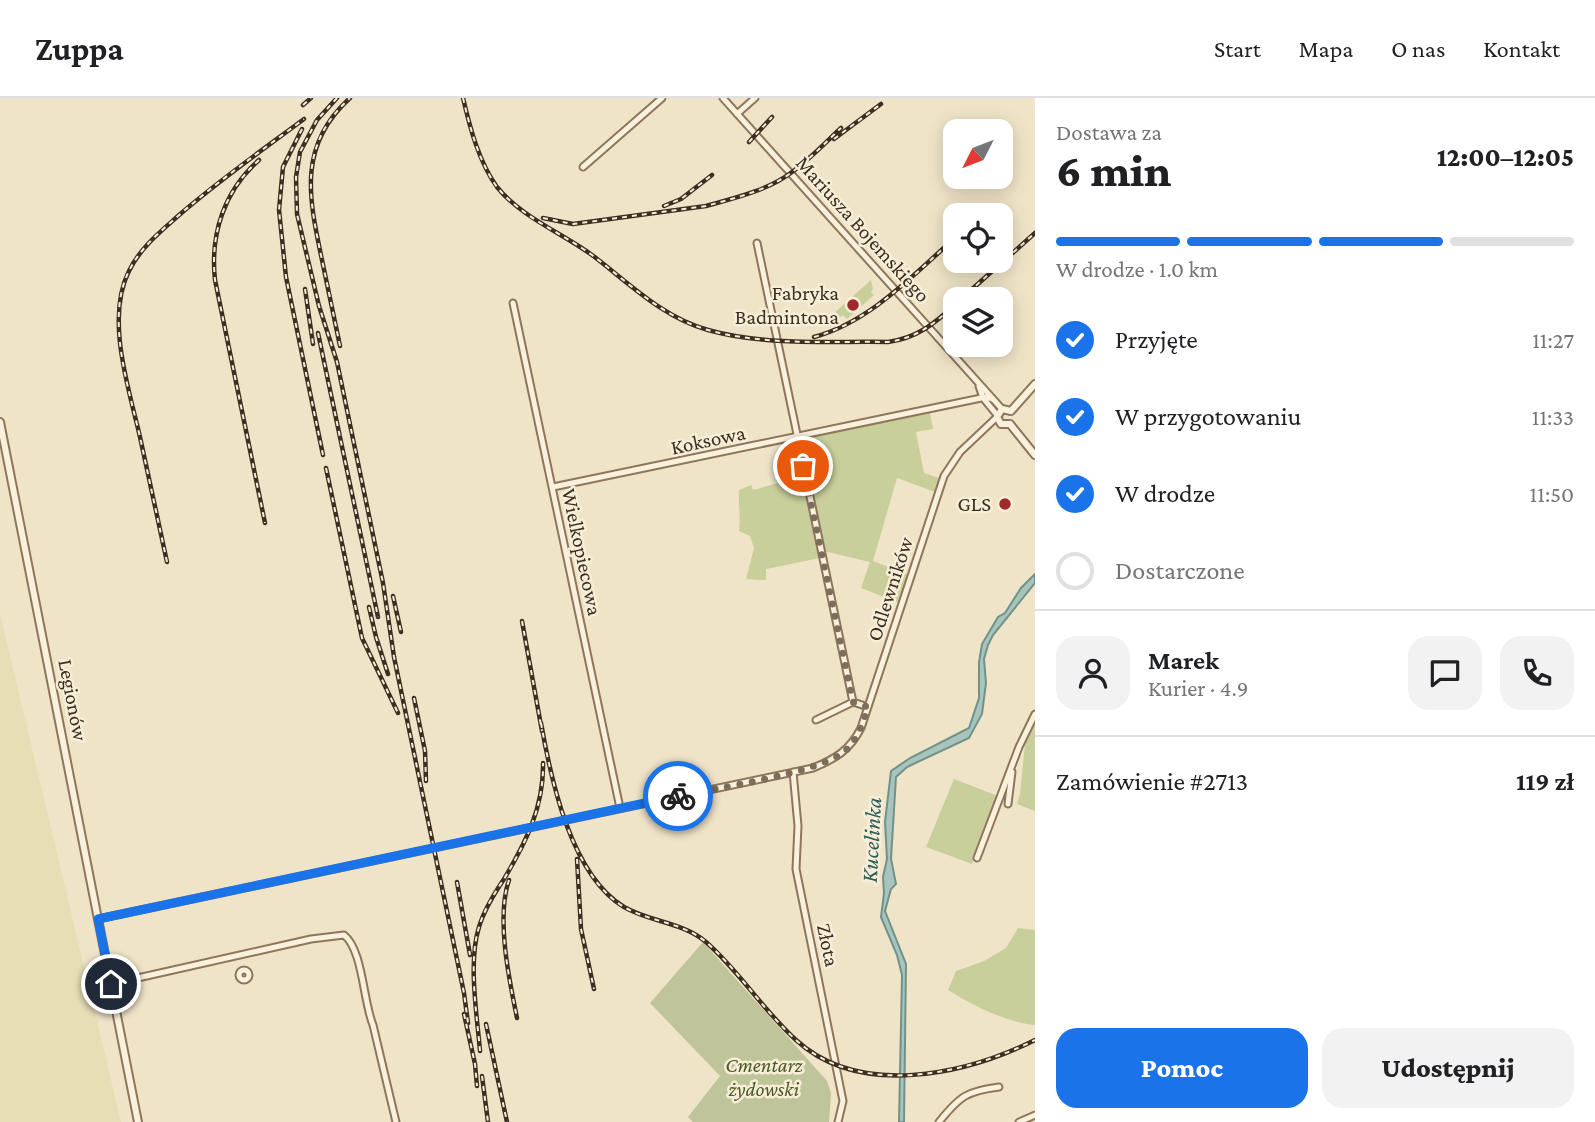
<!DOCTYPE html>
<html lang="pl">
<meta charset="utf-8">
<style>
body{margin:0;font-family:"Crimson Pro",serif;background:#f2f2f2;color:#202124;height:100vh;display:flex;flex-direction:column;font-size:26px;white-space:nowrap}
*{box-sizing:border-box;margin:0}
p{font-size:23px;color:#757577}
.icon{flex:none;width:38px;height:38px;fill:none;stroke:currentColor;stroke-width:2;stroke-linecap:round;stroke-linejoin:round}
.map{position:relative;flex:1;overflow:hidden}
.sheet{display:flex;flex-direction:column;background:#fff;width:560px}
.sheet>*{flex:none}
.needle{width:46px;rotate:228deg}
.tools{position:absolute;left:943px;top:21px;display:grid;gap:14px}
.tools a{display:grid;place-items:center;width:70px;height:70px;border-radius:14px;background:#fff;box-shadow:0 4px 18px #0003;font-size:35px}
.pin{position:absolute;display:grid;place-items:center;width:60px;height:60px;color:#fff;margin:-30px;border:4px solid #fff;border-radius:50%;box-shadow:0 2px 7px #0007}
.courier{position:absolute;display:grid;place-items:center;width:70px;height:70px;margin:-35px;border:5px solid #1a73e8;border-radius:50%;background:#fff;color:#222;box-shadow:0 2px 9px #0007}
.headline em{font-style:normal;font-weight:800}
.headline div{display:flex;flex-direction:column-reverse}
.headline{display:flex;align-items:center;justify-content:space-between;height:119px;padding:0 21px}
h1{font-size:46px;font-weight:800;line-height:52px}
.bar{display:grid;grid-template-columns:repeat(4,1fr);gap:10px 7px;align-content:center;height:84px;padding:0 21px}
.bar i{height:9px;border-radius:5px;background:#e0e0e0}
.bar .on{background:#1a73e8}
.bar p{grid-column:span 4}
.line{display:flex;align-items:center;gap:18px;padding:0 21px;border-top:2px solid #e0e0e0}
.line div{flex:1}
.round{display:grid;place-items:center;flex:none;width:74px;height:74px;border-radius:21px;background:#f2f2f2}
ol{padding:0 21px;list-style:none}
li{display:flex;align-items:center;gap:21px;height:77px}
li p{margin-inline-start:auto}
li .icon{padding:7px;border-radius:50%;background:#1a73e8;color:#fff;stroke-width:4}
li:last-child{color:#757577}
li i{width:38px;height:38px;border:4px solid #e0e0e0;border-radius:50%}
.cta{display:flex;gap:14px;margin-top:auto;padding:14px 21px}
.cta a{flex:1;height:80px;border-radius:21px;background:#1a73e8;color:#fff;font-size:28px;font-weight:800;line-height:80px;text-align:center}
.cta a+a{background:#f2f2f2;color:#202124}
header{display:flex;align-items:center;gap:42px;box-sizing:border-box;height:98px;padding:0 35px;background:#fff;border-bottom:2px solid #e0e0e0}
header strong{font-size:33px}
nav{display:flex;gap:38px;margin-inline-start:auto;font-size:24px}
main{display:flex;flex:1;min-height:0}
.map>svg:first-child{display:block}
.farmland{fill:#e6deb5}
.green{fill:#c9cf9b}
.cemetery{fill:#bfc49a}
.water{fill:#a9c4bc;stroke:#6f938a;stroke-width:2}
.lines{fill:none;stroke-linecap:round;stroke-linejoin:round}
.minor-casing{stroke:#8d765c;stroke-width:9}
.tertiary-casing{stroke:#8d765c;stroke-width:10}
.minor{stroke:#faf1dc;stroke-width:5}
.tertiary{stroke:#faf1dc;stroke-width:6}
.rail-casing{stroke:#3d2e20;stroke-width:4.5}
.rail{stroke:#f7eed8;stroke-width:2;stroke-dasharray:5;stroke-linecap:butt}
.done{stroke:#7c6e5b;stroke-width:7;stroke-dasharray:0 12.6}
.route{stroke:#1a73e8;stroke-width:9}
.poi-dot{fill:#9e2a2b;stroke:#f7eed8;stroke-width:2.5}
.labels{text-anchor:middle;stroke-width:5;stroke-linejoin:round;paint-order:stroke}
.street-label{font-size:21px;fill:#3d2e20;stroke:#f7eed8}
.poi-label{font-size:21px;fill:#3d2e20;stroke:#f7eed8;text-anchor:end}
.park-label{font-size:21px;font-style:italic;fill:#4d5a26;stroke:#f7eed8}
.water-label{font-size:23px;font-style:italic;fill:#2f5d5a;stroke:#f7eed8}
</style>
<header>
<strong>Zuppa</strong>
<nav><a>Start</a><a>Mapa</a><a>O nas</a><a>Kontakt</a></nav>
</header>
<main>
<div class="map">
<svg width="1035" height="1024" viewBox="0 0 1035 1024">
<rect width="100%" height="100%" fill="#f0e4c8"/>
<path class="farmland" d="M0,516L121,1024H0Z"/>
<path class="green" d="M871,182L873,191L871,194L874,197L847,221L843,217L829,229L824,224Z
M930,315L933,331L916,334L924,375L939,380L935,394L897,380L873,463L909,477L899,505L861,490L870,464L819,452L820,460L766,471V482L746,481L754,450L750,438L739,433C741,419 738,406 739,392L751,387L753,392L806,377L801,342Z
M1035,625V713L1017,706L1020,696L1025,646Z
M954,681L998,698L972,766L926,749Z
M1018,830L1035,832V927C1005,924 974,908 948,892L956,873L984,863L1006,850Z"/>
<path class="cemetery" d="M703,844L827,983L831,995L829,1024H693L688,1019L720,978L650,905Z"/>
<path class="water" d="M1035,476V485L993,537L988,547L984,561L986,585L982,616L969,640L907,669L896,679L891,761L896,786L891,791L885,813L906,866L904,1024H899L902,877L897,857L881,819L884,795L883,779L887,761L885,724L891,673L910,660L969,630L979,600V564L982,546L998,519L1005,515L1021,490Z"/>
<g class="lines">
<defs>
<path id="minor" d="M723,0L1002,311
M737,16L755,0
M583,69L662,0
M757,145L853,604L868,609
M513,205L620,710
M979,288L983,300L997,317
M553,389L986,299L993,301
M816,622L853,604
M793,674L798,728L796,771L843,1003L838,1024
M1008,706L1012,674
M977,760L1019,649L1035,616
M98,821L813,670C835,661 850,652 861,630L944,378L960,354L997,319
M239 877a5 5 0 1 1 10 0a5 5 0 1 1-10 0Z
M111,886L311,841L344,837C363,852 363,903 373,927L396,1024
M939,1024C960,998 967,993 999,989
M1019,1024L1035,1017"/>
<path id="tertiary" d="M1011,313L1035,286
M0,324L138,1024
M1010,326L1035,357
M1010,326H1001L997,319L1002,311L1011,313"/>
</defs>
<use href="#minor" class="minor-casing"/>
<use href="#tertiary" class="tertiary-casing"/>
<use href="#minor" class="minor"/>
<use href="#tertiary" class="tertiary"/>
<defs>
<path id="rail" d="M337,0L317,22L300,54L296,79L297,116L319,208L337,264L383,485L394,559L464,895L468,925
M463,0C470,30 479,64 497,89C521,119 562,135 592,157C629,185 662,219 708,232C765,248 829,243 888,244C917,240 934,226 956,206
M303,7L311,0
M302,31L283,69L279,112L286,179L323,357
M834,41L881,6
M749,44L772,19
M259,62C224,93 210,136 215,182L265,425
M664,108L681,101L712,77
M979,117L989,109
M543,120L573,126L706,108C735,100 769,92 792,74C810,61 825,45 841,30
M305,191L313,246
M961,201L1035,135
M318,235L378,519
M814,239C870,224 913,177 956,139
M340,248C334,219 328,190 322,162C309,100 297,48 350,0
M326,370L362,540L398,615
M167,464C158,422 149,381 140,339C129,291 105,220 129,173C140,150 160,134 178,118C218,83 261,53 304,21
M393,498L401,534
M369,509L376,539L388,576
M522,523L542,633
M414,600L425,653L426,683
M541,625C551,682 571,777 624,809C650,824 682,824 706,844C739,873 763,912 796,942C859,1000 965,977 1035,942
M577,761L581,831L594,891
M509,782C496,820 509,881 517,920
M457,784L470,857
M464,916L475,966L477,988
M486,926L507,1024
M480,953C477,917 468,864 479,829C484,812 494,796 504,781C526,744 544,709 543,665
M482,978L488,1024"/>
</defs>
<use href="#rail" class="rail-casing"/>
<use href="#rail" class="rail"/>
</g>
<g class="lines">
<path class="done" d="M678,698C715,690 822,675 846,652C858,641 863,624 868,609L853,604L803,368"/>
<path class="route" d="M111,886L98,821L678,698"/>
</g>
<g class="poi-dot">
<circle cx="853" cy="207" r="7"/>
<circle cx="1005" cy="406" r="7"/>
</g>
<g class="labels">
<g class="street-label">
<text transform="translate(863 131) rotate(48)" y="7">Mariusza Bojemskiego</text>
<text transform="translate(708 342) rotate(-12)" y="7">Koksowa</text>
<text transform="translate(582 454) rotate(78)" y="7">Wielkopiecowa</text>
<text transform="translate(890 491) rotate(-72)" y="7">Odlewników</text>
<text transform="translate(73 602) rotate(79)" y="7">Legionów</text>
<text transform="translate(828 847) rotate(78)" y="7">Złota</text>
</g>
<g class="poi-label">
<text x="839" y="202">Fabryka<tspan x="839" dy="24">Badmintona</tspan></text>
<text x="991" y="413">GLS</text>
</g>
<g class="park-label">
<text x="764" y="974">Cmentarz<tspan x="764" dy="24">żydowski</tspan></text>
</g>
<g class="water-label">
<text transform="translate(871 742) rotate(-87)" y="8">Kucelinka</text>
</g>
</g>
</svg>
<div class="tools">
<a><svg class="needle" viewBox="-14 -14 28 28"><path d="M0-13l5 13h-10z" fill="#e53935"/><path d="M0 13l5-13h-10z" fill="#757577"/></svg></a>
<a><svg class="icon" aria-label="locate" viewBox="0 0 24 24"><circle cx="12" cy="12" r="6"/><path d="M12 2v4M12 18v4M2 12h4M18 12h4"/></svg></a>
<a><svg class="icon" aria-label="layers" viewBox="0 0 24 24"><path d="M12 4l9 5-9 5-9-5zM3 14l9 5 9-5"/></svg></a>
</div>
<div class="pin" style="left:803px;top:368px;background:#ea580c"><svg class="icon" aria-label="bag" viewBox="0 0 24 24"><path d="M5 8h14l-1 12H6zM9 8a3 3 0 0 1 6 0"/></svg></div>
<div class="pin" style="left:111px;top:886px;background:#1f2937"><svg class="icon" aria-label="home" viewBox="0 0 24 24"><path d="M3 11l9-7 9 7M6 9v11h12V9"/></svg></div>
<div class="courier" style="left:678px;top:698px"><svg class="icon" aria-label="bike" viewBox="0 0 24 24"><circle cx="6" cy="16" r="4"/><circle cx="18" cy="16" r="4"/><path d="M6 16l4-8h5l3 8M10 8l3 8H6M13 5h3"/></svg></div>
</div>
<section class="sheet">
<div class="headline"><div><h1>6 min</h1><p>Dostawa za</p></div><em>12:00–12:05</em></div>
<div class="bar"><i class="on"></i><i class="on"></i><i class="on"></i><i></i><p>W drodze · 1.0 km</p></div>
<ol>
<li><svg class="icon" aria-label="check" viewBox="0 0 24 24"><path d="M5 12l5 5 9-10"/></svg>Przyjęte<p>11:27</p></li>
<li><svg class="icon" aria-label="check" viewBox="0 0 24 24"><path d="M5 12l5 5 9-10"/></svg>W przygotowaniu<p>11:33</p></li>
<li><svg class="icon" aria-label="check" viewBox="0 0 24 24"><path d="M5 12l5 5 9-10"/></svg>W drodze<p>11:50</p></li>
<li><i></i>Dostarczone</li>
</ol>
<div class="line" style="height:126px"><a class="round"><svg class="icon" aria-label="person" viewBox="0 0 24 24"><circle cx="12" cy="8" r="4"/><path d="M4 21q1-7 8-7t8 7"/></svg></a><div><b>Marek</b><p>Kurier · 4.9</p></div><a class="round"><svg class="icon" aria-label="chat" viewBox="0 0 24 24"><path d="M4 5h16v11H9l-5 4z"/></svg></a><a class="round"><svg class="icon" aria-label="phone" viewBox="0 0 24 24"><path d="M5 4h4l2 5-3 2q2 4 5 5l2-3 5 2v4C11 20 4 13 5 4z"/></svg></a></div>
<div class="line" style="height:91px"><div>Zamówienie #2713</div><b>119 zł</b></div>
<div class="cta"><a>Pomoc</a><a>Udostępnij</a></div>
</section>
</main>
